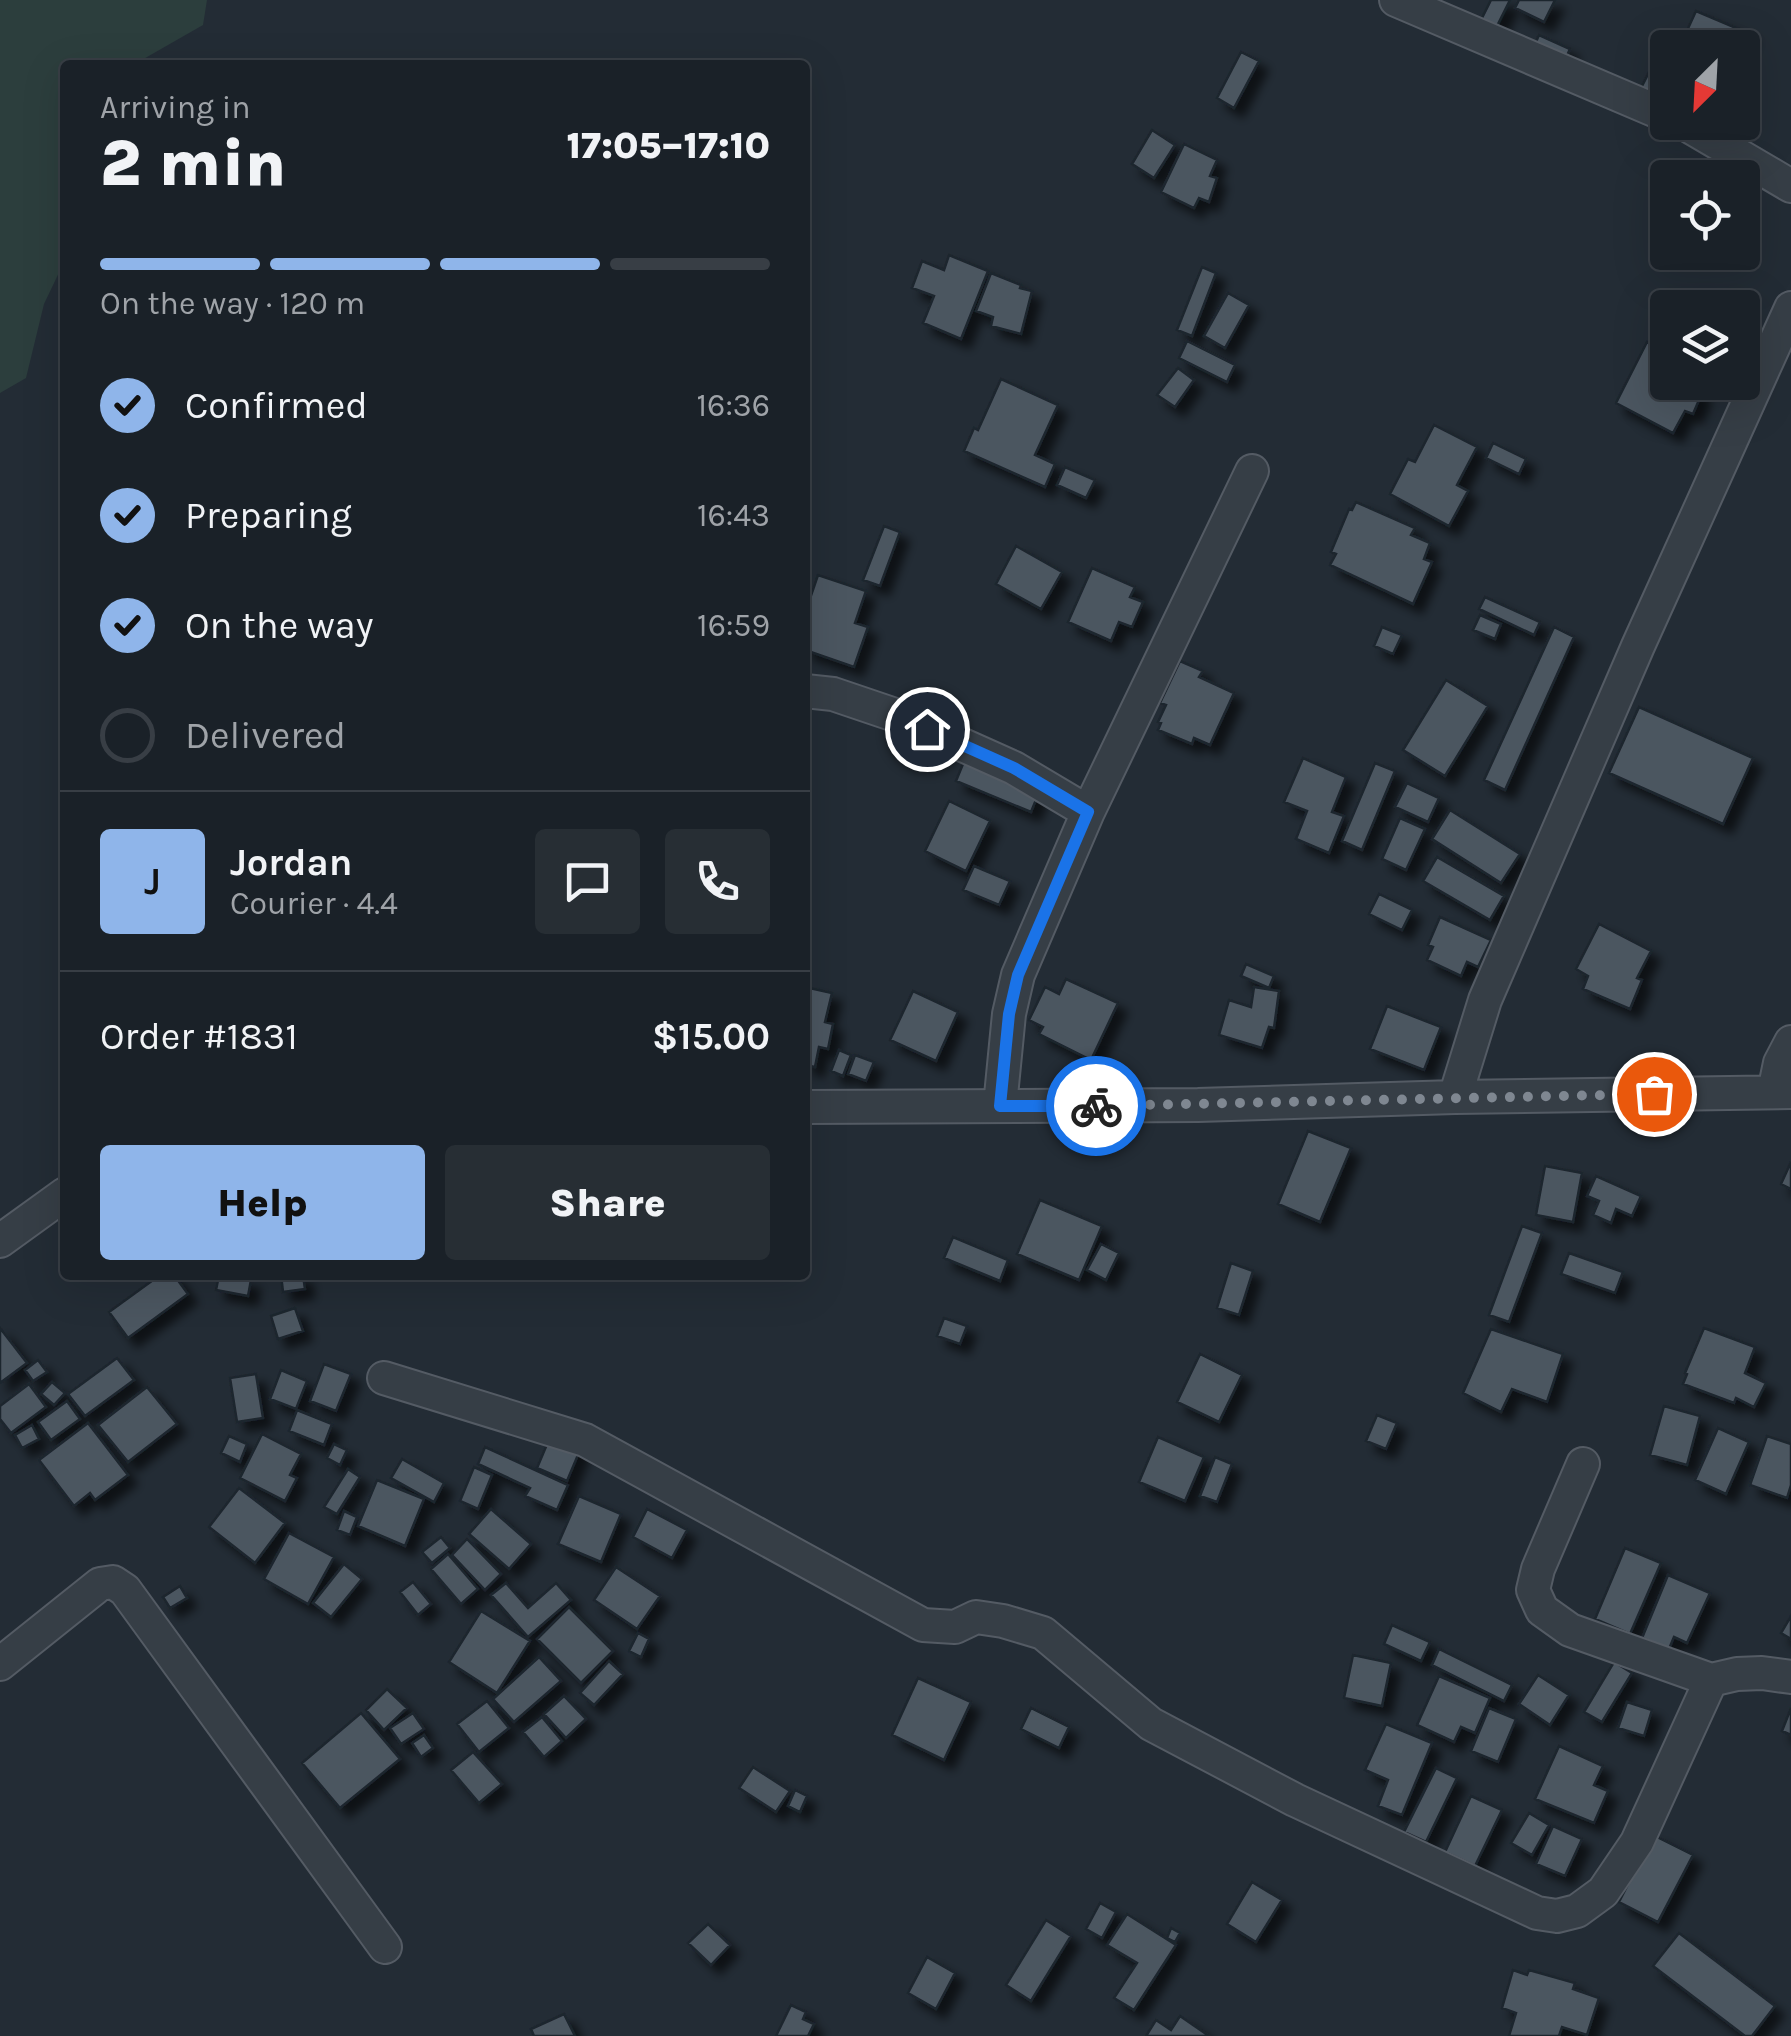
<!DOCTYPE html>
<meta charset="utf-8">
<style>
body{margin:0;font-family:Karla,sans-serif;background:#272e34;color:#f1f3f6;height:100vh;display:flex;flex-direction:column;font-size:38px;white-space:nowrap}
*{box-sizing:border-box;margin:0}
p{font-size:32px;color:#9fa3a8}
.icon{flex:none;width:55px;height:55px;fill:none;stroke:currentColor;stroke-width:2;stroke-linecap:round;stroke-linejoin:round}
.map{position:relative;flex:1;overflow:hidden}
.panel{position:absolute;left:60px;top:60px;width:750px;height:1220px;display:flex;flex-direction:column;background:#1a2128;border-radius:10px;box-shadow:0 10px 40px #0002,0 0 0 2px #383e45}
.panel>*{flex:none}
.needle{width:65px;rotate:204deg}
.controls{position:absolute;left:1650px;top:30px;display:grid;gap:20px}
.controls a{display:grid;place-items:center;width:110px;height:110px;border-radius:10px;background:#1a2128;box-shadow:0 10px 40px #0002,0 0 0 2px #383e45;font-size:50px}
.pin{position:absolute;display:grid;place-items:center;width:85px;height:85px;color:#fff;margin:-42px;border:5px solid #fff;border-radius:50%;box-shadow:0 2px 10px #0007}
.courier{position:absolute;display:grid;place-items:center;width:100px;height:100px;margin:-50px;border:8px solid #1a73e8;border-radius:50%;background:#fff;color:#222;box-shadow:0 2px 12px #0007}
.headline em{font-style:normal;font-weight:800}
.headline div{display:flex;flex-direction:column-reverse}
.headline{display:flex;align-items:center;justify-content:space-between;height:170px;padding:0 40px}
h1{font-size:65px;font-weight:800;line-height:75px}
.bar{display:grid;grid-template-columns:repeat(4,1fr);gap:15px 10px;align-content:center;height:120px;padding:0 40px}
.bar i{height:12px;border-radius:8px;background:#383e45}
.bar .active{background:#8fb5ea}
.bar p{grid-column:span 4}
.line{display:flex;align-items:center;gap:25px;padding:0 40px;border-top:2px solid #383e45}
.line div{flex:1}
.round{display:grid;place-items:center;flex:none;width:105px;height:105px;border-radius:10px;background:#272e34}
ol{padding:0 40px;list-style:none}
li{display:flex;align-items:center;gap:30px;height:110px}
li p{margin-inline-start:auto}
li .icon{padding:10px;border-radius:50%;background:#8fb5ea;color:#111;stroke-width:4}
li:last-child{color:#9fa3a8}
li i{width:55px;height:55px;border:5px solid #383e45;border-radius:50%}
.primary-button{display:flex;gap:20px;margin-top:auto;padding:20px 40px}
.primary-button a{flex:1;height:115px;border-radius:10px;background:#8fb5ea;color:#111;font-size:40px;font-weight:800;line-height:115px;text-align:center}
.primary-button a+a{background:#272e34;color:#f1f3f6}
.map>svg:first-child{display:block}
.green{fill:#2c3e3d}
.building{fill:#4c5661;stroke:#1e252d;stroke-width:2.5;filter:url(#shadow)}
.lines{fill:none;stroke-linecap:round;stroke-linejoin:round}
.street-casing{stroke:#545b64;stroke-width:36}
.street{stroke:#363e46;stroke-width:32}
.done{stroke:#7f8791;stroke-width:10;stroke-dasharray:0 18}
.route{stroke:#1a73e8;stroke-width:12}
</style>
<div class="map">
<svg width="1791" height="2036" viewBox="0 0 1791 2036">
<defs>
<filter id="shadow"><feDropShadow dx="9" dy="9" stdDeviation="5" flood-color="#0009"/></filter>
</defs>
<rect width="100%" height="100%" fill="#232c35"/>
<path class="green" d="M0,0H207L203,25L133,65H65V260L44,304L26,378L0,393Z"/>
<path class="building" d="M1491,0H1510L1492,36L1477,28Z
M1519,0H1555L1544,22L1515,8Z
M1696,11L1748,33L1742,48H1714L1685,35Z
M1669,33L1694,46L1668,48V100L1640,90Z
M1539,35L1570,49L1563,64L1532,51Z
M1241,52L1259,61L1234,108L1217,98Z
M1152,130L1175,145L1154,178L1132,164Z
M1184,144L1217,160L1210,176L1217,178L1209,202L1199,198L1194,208L1161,192Z
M949,255L988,271L961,339L923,323L934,296L912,288L922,261L944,270Z
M1202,267L1216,273L1192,336L1177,330Z
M991,273L1021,285L1020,288L1032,291L1021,334L991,326L993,317L976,311Z
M1228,293L1249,305L1225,348L1204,336Z
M1187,341L1235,365L1227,382L1179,358Z
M1647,342L1668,353V382H1700L1696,390L1702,393L1693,414L1685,411L1673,433L1616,403Z
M1178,368L1194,380L1175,407L1157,395Z
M1001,379L1058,405L1035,455L1055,464L1045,487L964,451L974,428L978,430Z
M1434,425L1477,447L1457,485L1468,491L1449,526L1390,494L1408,459L1415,462Z
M1493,443L1526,459L1519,474L1486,458Z
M1065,467L1095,480L1086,498L1057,485Z
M1356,502L1415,528L1411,535L1430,543L1424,559L1432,562L1413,604L1330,565L1336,554L1331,552L1349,509L1352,510Z
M884,526L900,532L880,586L863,580Z
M1016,546L1062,572L1041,609L996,584Z
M1092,568L1135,587L1130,597L1143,602L1132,627L1119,622L1111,641L1068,622Z
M818,575L866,591L855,623L868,627L854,667L805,650V613Z
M1485,597L1540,622L1534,635L1479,609Z
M1480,615L1501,624L1495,639L1473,630Z
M1382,627L1402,635L1393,654L1374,646Z
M1554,627L1574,637L1505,790L1484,780Z
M1180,661L1203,671L1199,677L1234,693L1210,745L1194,738L1192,744L1158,730L1161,723L1158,722L1166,705L1160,703Z
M1446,680L1488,706L1445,776L1403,750Z
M1639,707L1753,758L1723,824L1609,773Z
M1303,758L1346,777L1332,812L1344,816L1329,853L1296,839L1307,811L1284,802Z
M965,759L1040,790L1031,812L956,781Z
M1375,763L1395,771L1362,850L1342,841Z
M1407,783L1439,798L1428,822L1395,807Z
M949,801L990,821L966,871L925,851Z
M1450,810L1520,854L1501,883L1432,839Z
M1400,818L1425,829L1406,870L1382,859Z
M1437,857L1504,896L1490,920L1423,881Z
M974,866L1010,881L999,905L963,890Z
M1379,894L1412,910L1402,930L1369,914Z
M1440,917L1491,940L1478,967L1467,962L1461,976L1427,960L1433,947L1428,945Z
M1599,924L1651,951L1637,978L1642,980L1630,1009L1583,989L1588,976L1576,969Z
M1246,964L1274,976L1269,988L1241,976Z
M1066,979L1118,1003L1091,1060L1039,1034L1043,1027L1029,1020L1045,987L1059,994Z
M805,987L832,993L825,1022L833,1024L828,1049L819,1047L815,1067L805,1065Z
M1254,987L1279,991L1274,1028L1269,1027L1262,1048L1219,1035L1229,1000L1251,1007Z
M913,991L958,1012L936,1061L890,1040Z
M1387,1006L1441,1027L1424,1070L1370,1049Z
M839,1050L851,1055L843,1076L831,1071Z
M855,1055L874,1062L866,1081L848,1074Z
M1308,1131L1351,1148L1320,1222L1278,1204Z
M1791,1162V1189L1781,1184Z
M1545,1166L1582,1173L1573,1222L1536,1215Z
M1596,1176L1641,1196L1632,1216L1616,1209L1611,1223L1593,1215L1599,1201L1587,1196Z
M1040,1200L1102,1226L1079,1280L1017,1254Z
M1522,1226L1542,1233L1509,1322L1489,1315Z
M953,1237L1008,1260L1000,1281L944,1258Z
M1101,1244L1119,1253L1106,1280L1087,1270Z
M1569,1253L1623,1272L1615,1293L1561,1274Z
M1231,1263L1253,1271L1239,1315L1217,1308Z
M160,1275H174L188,1294L128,1338L109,1312Z
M219,1275L251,1280L248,1296L216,1290Z
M281,1275H303L305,1289L283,1292Z
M295,1308L303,1331L278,1339L271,1316Z
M944,1318L967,1326L960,1344L937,1336Z
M0,1328L27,1363L0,1383Z
M1704,1328L1755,1347L1745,1373L1766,1383L1754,1407L1736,1398L1734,1403L1683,1384L1687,1374L1685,1373Z
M1491,1329L1563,1354L1547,1402L1512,1389L1501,1412L1463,1393Z
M1200,1354L1242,1375L1219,1422L1177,1402Z
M117,1358L134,1380L85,1416L68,1394Z
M38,1360L47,1372L33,1381L25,1370Z
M324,1364L351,1374L336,1411L310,1401Z
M281,1370L307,1381L296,1409L270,1399Z
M256,1374L263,1418L237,1422L230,1378Z
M52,1382L65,1393L54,1405L41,1394Z
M29,1384L46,1407L11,1433L0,1419V1406Z
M147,1387L177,1424L128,1462L98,1425Z
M67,1401L80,1419L51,1440L38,1422Z
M1664,1406L1700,1416L1687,1465L1650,1455Z
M297,1410L332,1424L324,1445L289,1431Z
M1377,1415L1397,1423L1386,1449L1366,1441Z
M88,1423L128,1475L95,1500L90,1493L74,1506L39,1460Z
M32,1425L39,1439L22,1448L15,1435Z
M1718,1428L1749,1442L1726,1494L1695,1480Z
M553,1430L583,1443L567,1481L537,1468Z
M262,1434L301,1454L290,1475L297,1478L285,1501L240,1478Z
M229,1436L247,1444L240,1462L221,1453Z
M1767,1436L1791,1444V1485L1787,1498L1750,1485Z
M1158,1437L1204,1457L1185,1501L1139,1482Z
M334,1444L347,1450L340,1465L327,1458Z
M485,1447L568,1485L557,1510L525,1496L530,1488L478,1464Z
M1215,1457L1232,1464L1217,1502L1200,1496Z
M402,1459L444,1483L434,1502L391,1478Z
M474,1467L492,1475L478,1509L460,1501Z
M348,1469L360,1477L337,1514L324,1507Z
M377,1480L424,1499L405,1546L358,1526Z
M239,1488L285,1523L255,1563L209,1527Z
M579,1496L621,1514L601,1562L558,1544Z
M491,1509L531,1544L509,1569L469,1534Z
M647,1509L687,1530L672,1558L633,1537Z
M344,1511L357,1517L350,1535L337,1530Z
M289,1533L334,1557L308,1604L264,1579Z
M441,1537L450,1548L432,1563L422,1552Z
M467,1539L501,1574L485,1590L452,1555Z
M1625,1548L1661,1563L1630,1634L1595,1619Z
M448,1554L478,1589L461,1604L431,1569Z
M344,1564L362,1579L331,1617L313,1603Z
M616,1567L660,1596L637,1629L594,1600Z
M1668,1575L1710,1593L1687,1643L1674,1637L1669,1649L1642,1638Z
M413,1582L431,1604L418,1615L400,1592Z
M506,1583L528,1608L556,1583L571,1600L528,1637L491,1595Z
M180,1586L187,1598L170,1608L163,1597Z
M569,1607L613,1651L581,1683L537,1639Z
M481,1611L530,1641L497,1693L449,1662Z
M1791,1616V1639L1781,1633Z
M1392,1625L1430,1642L1421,1661L1384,1644Z
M638,1633L649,1639L641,1657L629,1651Z
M1439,1649L1512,1685L1504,1701L1432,1665Z
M1353,1655L1391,1663L1382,1706L1344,1698Z
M539,1657L561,1681L514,1722L493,1699Z
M609,1661L623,1674L594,1705L580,1693Z
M1614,1662L1632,1673L1602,1722L1584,1712Z
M1538,1675L1569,1695L1550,1725L1519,1704Z
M1439,1676L1490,1698L1475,1733L1461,1727L1454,1742L1417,1725Z
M918,1678L971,1702L944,1760L892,1735Z
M387,1689L407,1708L384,1730L366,1710Z
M564,1696L586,1719L566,1738L544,1714Z
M487,1701L509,1728L479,1752L457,1724Z
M1627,1702L1652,1710L1644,1736L1618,1728Z
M1031,1708L1069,1727L1059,1748L1021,1729Z
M1489,1708L1516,1719L1498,1762L1471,1751Z
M1791,1708V1735L1782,1731Z
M361,1713L400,1759L340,1808L302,1763Z
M413,1713L424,1729L401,1744L390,1728Z
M542,1717L562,1741L544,1757L523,1732Z
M1386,1724L1432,1743L1402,1815L1378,1806L1388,1780L1365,1770Z
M424,1735L433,1748L421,1757L412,1743Z
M1559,1746L1603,1766L1594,1785L1608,1791L1594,1823L1535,1799Z
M473,1752L502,1784L479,1803L451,1770Z
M753,1767L790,1791L776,1812L739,1788Z
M1436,1768L1457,1778L1426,1842L1404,1832Z
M795,1790L807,1796L800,1812L788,1806Z
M1471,1796L1502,1810L1475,1866L1445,1852Z
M1529,1813L1549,1825L1532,1855L1511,1843Z
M1553,1826L1582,1839L1565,1876L1536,1864Z
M1653,1835L1693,1855L1658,1922L1619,1902Z
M1252,1882L1282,1900L1256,1942L1227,1924Z
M1100,1903L1116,1912L1102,1938L1086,1929Z
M1127,1914L1176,1945L1134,2010L1114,1998L1137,1963L1107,1945Z
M1046,1920L1071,1936L1031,2001L1006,1985Z
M708,1924L730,1945L711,1965L688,1943Z
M1171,1928L1180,1933L1175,1942L1167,1938Z
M1679,1933L1775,2006L1752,2036H1745L1653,1966Z
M927,1957L955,1973L936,2009L908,1993Z
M1513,1970L1527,1975L1529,1970L1575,1983L1573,1989L1599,1998L1587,2035L1562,2027L1559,2036H1509L1516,2013L1502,2008Z
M791,2005L806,2012L803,2019L814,2024L808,2036H776Z
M564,2014L575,2036H534L531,2029Z
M1180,2016L1209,2036H1146L1156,2020L1171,2030Z"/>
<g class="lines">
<defs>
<path id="street" d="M1396,0L1668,116
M1682,122L1791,186
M805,691L833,694L898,716L1014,768L1088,812
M1774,1092L1780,1063L1791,1042
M1455,1097L1485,1000L1638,646L1791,308
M1000,1106L1009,1014L1018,975L1088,812L1252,471
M805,1107L1198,1105L1455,1097L1791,1092
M0,1241L65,1194
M384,1378L585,1440L923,1625L955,1627L976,1617L1003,1621L1043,1633L1151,1724L1295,1800L1537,1913L1557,1916L1577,1911L1603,1892L1637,1842L1711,1680
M1583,1464L1538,1569L1533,1590L1542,1610L1570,1630L1711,1680L1737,1674L1762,1673L1791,1677
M0,1664L100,1584L113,1582L125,1590L385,1947"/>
</defs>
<use href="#street" class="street-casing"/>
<use href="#street" class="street"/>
</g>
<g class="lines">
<path class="done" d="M1096,1106L1654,1094"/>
<path class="route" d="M927,729L1014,768L1088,812L1018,975L1009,1014L1000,1106H1096"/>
</g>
</svg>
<div class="controls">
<a><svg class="needle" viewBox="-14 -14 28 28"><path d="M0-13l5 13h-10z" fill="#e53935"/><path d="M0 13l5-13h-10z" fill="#9fa3a8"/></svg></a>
<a><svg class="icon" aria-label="locate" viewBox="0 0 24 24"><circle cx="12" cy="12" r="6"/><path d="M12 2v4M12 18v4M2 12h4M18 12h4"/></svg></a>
<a><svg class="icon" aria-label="layers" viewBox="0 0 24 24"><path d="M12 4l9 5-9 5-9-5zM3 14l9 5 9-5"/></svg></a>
</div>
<div class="pin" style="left:1654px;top:1094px;background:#ea580c"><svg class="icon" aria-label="bag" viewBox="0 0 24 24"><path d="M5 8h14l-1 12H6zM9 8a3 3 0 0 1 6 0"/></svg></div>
<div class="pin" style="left:927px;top:729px;background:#1f2937"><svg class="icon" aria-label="home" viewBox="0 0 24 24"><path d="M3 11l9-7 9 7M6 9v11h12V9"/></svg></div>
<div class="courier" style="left:1096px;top:1106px"><svg class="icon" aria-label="bike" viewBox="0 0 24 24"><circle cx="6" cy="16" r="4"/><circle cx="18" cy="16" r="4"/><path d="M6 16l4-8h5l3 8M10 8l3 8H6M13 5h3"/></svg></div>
<section class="panel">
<div class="headline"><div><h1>2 min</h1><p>Arriving in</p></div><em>17:05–17:10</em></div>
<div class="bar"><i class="active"></i><i class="active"></i><i class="active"></i><i></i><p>On the way · 120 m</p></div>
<ol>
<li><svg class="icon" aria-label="check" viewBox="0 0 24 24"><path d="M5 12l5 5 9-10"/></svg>Confirmed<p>16:36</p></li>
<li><svg class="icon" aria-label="check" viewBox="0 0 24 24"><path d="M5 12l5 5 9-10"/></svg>Preparing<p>16:43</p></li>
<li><svg class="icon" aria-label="check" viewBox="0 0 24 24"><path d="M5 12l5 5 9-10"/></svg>On the way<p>16:59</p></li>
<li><i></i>Delivered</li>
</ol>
<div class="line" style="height:180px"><b class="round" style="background:#8fb5ea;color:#111">J</b><div><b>Jordan</b><p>Courier · 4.4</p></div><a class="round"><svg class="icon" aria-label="chat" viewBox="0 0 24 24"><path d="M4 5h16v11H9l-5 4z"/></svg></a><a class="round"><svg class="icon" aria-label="phone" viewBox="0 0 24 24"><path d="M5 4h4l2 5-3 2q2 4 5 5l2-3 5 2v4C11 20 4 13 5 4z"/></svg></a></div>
<div class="line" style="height:130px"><div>Order #1831</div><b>$15.00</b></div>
<div class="primary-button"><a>Help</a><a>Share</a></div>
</section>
</div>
